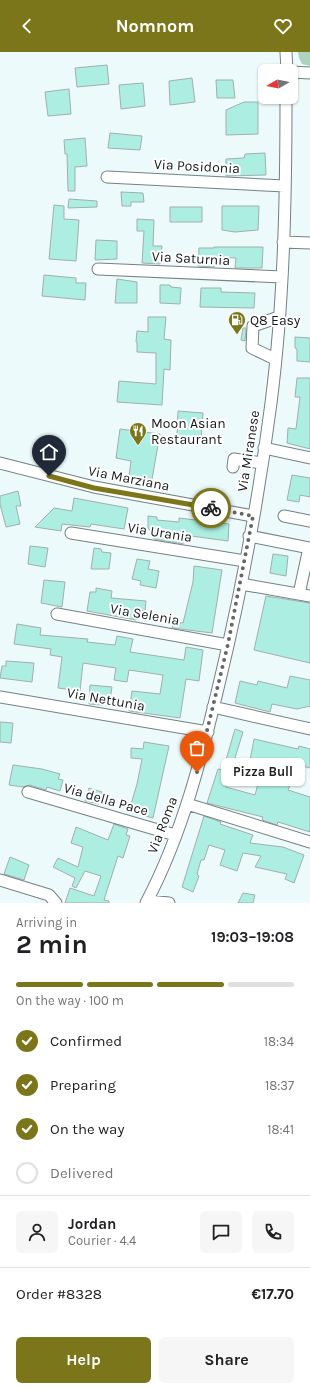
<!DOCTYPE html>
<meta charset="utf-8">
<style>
body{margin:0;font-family:Karla,sans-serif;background:#f6f6f6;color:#202124;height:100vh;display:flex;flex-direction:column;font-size:15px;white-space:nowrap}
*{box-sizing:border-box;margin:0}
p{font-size:13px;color:#757577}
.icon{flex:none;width:22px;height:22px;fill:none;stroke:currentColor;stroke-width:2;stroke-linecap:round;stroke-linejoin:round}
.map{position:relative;height:851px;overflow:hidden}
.sheet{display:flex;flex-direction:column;background:#fff;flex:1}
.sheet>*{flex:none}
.needle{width:26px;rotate:260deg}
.fabs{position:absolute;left:258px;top:12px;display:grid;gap:8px}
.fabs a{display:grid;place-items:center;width:40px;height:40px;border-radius:6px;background:#fff;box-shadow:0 1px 3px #0004;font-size:20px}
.pin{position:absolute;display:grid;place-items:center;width:34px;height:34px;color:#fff;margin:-41px -17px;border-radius:50% 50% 50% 0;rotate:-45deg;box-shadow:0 0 4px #0007}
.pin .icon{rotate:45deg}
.courier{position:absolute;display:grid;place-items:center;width:40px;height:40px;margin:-20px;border:3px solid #7c761a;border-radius:50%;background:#fff;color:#222;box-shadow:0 1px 5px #0007}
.bubble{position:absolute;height:28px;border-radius:6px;background:#fff;box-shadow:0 1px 3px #0004;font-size:13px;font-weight:700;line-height:28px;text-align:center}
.head em{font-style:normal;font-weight:700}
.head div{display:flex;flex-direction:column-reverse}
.head{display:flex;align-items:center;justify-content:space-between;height:68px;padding:0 16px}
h1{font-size:26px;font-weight:700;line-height:30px}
.bar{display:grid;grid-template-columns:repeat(4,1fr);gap:6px 4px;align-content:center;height:48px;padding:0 16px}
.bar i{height:5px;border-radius:3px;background:#e0e0e0}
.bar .current{background:#7c761a}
.bar p{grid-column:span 4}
.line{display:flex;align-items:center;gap:10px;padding:0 16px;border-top:1px solid #e0e0e0}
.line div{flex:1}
.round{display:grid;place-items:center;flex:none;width:42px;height:42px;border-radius:6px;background:#f6f6f6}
ol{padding:0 16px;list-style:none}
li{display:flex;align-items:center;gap:12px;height:44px}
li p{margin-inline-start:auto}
li .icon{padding:4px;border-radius:50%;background:#7c761a;color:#fff;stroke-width:4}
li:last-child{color:#757577}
li i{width:22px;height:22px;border:2px solid #e0e0e0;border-radius:50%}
.button{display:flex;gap:8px;margin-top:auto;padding:8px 16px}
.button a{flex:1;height:46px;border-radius:6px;background:#7c761a;color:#fff;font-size:16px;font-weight:700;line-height:46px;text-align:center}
.button a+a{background:#f6f6f6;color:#202124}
header{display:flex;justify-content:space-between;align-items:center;height:52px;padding:0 16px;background:#7c761a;color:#fff;font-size:18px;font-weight:700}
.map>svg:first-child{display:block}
.green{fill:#add3bf}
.building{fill:#aceee1;stroke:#a2afac}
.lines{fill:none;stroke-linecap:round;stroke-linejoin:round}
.minor-casing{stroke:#748182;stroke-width:13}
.minor{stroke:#fff;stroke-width:11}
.done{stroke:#606869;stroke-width:4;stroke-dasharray:0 7.2}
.route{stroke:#7c761a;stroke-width:5}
.labels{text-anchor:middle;stroke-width:4;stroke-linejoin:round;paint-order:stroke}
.street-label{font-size:14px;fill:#151a1a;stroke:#fff}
.poi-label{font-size:14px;fill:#151a1a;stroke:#fff;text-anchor:start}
</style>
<header><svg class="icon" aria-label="back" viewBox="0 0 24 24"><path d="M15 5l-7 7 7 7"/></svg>Nomnom<svg class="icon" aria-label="heart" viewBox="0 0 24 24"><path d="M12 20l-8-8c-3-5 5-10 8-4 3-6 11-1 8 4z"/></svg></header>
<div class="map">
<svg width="310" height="851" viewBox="0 0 310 851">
<rect width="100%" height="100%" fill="#ecfafb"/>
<path class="green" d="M298,0H310V14L302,12L299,6Z"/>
<path class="building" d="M107,13L109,32L77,35L75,16Z
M192,26L195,50L170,53L169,29Z
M216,28H233L235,46H217Z
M143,31L145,54L121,57L119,33Z
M69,37L71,62L48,64L45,40Z
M244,50H258V82L226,83V58Z
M110,81L142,84L140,98L108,96Z
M85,86L87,114L75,115V139H68L67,102H65L64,88Z
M265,101L266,123L226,124V107L244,106L245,102Z
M121,140L143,141L144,150H131V154H122Z
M69,147L97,149V155L68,156Z
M54,153L64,154V167L79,168L76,209L49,207Z
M222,154H259L258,178L235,180L222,178Z
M170,155H202V170H170Z
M137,167L154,168L153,194H162L160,212L142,211L144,179H137Z
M96,188L117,189V207L95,208Z
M214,195H263L262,216H235L236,206L215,205L214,215L198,214L199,196H214Z
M44,223L76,226V231H86L85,248L42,244Z
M117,227L137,230V251H115Z
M160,233H170L171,235L181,236L180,252L160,251Z
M201,236H221V240L255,241L254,256L200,255Z
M148,265H166L164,287L171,288L170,318L164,317L162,353L117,350L119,329L156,332V301L137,300V290H136L137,279L148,280Z
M243,276H246L245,289L241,288Z
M295,285L310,286V310L297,309V297L295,296Z
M297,326H310V397L287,391L288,376L296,377L300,345H295Z
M178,359L203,361L201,387L177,384Z
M120,377L160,382L152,427L129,424L131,409L116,406Z
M292,423L310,426V445L300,443L299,450L287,448Z
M18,439L21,454H16L20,472L6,475L0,452V444Z
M74,446L128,456L124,477L91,472L90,475L62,472L61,479L35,475L54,456L72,459Z
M148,464L157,465V468L179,470V466L229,472L228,489L184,483L183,492L154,487L153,482L148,476Z
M30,494L48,496L45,515L28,512Z
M94,496L101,497L102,500L111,501L109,517H91Z
M273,502L288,504L286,524L270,521Z
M137,507L150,509L148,517L159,519L156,536L140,533L141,529L132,527Z
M194,514L222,518L212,581L172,576L174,570L183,571L193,530Z
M44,528L65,530L62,555L41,551Z
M96,536L112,539L111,546L146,549L145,559H138L136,568L87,559L90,540H96Z
M266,544L310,551V611L254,598Z
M17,572L41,576L40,583L88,587L87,590L115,593L117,584L133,587L130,600L184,608L186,595L203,598L199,629L186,627L180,666L129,659L132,639L160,642L163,623L129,618L127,630L114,628L116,616L83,611L80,639L58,636L62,605L50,603L51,597L14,592Z
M6,609L34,611L32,630L0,626L2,614H6Z
M290,624L310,628V654L297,657L272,652L270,660L235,651L240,629L257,633L258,629L287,636Z
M90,633L112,635L110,648L103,647L102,653L89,652Z
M0,670L13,671L11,691L0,690Z
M235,677L243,680L226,735L255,743L260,724L290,733L288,738L310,745V780L278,770L277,773L262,768L263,765L207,751L218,717L223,718Z
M254,687L298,697L299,694L310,697V716L285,709L284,712L270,709L266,724L248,719Z
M144,690L169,694L153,766L126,759L128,751L131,752L137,732L142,707L131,706V696L143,697Z
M13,713L42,717L60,722L58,727L63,728L60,739L47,735L46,738L30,733L23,735L9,733Z
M89,736L102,740L99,752L85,749Z
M204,764L221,770L220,772L253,783L250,791L283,795L304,803L294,831L285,827L287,822L255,815L261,804L243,801L237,819L220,813L225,798L209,793L204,808H201L197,822L199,824L193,840L182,835Z
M114,772L128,777L126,783L130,784L123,806L118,804L104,848L109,849V851H65L70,836L94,844L101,824L85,819L76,836L72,834L75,826L53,815L58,806L78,815L83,795L71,791L76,775L108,788Z
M10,805L29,813L24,828L4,822Z
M243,841L255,843L253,851H238Z"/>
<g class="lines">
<defs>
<path id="minor" d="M286,0L287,19
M291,20L310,21
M107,125L285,134
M283,190L310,191
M98,217L282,225
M275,307L252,296L253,274L279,265
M264,396L310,406
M0,411L94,435L253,464
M233,415L234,407L262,411
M284,464L310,469
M71,481L245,509
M249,484L310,496
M241,532L310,544
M299,542L309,496
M57,562L228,593
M0,645L208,680
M213,655L310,677
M28,740L175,783
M187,752L310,790
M0,828L49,843L56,851
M147,849L169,851
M146,851C183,781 202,704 220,628C242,537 259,444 271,351C284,250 286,147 286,45"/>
</defs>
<use href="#minor" class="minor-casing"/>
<use href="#minor" class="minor"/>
</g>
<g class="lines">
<path class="done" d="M197,720L228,592L253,464L211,456"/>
<path class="route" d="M49,424L94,436L211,456"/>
</g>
<defs>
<symbol id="fuel-pin" viewBox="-11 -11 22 30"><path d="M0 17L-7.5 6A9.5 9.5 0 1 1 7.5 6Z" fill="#7c761a" stroke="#fff"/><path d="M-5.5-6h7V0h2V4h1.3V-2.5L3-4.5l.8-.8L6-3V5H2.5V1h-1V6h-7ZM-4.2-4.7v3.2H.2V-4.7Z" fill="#fff"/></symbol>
<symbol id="restaurant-pin" viewBox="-11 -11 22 30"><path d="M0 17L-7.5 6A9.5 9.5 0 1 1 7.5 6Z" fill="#7c761a" stroke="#fff"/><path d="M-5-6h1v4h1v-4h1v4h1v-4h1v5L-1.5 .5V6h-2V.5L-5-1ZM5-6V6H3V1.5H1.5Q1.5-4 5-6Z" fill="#fff"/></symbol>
</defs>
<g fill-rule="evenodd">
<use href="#fuel-pin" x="227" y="258" width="20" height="27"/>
<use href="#restaurant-pin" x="128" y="369" width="20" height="27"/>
</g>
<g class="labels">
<g class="street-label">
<text transform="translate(197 114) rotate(3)" y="5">Via Posidonia</text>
<text transform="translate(191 206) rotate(3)" y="5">Via Saturnia</text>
<text transform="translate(248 399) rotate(-81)" y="5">Via Miranese</text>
<text transform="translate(129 426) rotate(11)" y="5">Via Marziana</text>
<text transform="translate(160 480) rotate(9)" y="5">Via Urania</text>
<text transform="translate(145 562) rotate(10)" y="5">Via Selenia</text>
<text transform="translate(106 647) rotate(10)" y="5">Via Nettunia</text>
<text transform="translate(106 747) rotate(16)" y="5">Via della Pace</text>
<text transform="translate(162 773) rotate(-69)" y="5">Via Roma</text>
</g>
<g class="poi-label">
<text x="250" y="273">Q8 Easy</text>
<text x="151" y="376">Moon Asian<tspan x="151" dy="16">Restaurant</tspan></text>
</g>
</g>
</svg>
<div class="fabs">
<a><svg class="needle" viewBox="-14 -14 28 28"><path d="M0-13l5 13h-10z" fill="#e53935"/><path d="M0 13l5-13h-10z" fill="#757577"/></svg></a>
</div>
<div class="pin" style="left:197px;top:720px;background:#ea580c"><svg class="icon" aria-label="bag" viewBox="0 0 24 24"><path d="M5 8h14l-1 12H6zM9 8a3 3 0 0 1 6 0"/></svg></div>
<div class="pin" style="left:49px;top:424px;background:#1f2937"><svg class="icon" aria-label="home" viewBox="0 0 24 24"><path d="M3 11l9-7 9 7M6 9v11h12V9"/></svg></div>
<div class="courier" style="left:211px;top:456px"><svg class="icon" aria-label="bike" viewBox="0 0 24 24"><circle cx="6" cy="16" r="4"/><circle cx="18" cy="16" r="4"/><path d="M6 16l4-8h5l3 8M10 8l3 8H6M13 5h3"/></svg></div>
<div class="bubble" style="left:221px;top:706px;width:84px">Pizza Bull</div>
</div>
<section class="sheet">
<div class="head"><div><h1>2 min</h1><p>Arriving in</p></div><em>19:03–19:08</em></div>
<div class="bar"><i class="current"></i><i class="current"></i><i class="current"></i><i></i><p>On the way · 100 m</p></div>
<ol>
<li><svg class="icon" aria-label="check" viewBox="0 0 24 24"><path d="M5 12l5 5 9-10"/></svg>Confirmed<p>18:34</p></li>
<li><svg class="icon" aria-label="check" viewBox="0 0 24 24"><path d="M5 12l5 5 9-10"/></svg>Preparing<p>18:37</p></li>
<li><svg class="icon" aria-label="check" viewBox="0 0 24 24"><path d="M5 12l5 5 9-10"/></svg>On the way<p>18:41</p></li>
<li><i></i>Delivered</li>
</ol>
<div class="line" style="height:72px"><a class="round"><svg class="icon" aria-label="person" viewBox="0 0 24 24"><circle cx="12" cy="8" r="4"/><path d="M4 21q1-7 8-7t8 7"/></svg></a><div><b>Jordan</b><p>Courier · 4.4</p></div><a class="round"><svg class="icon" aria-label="chat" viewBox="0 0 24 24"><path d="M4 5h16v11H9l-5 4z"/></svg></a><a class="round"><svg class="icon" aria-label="phone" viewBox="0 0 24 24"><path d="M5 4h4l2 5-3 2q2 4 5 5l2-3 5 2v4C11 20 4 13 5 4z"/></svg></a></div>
<div class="line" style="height:52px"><div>Order #8328</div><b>€17.70</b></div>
<div class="button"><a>Help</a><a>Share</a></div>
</section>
